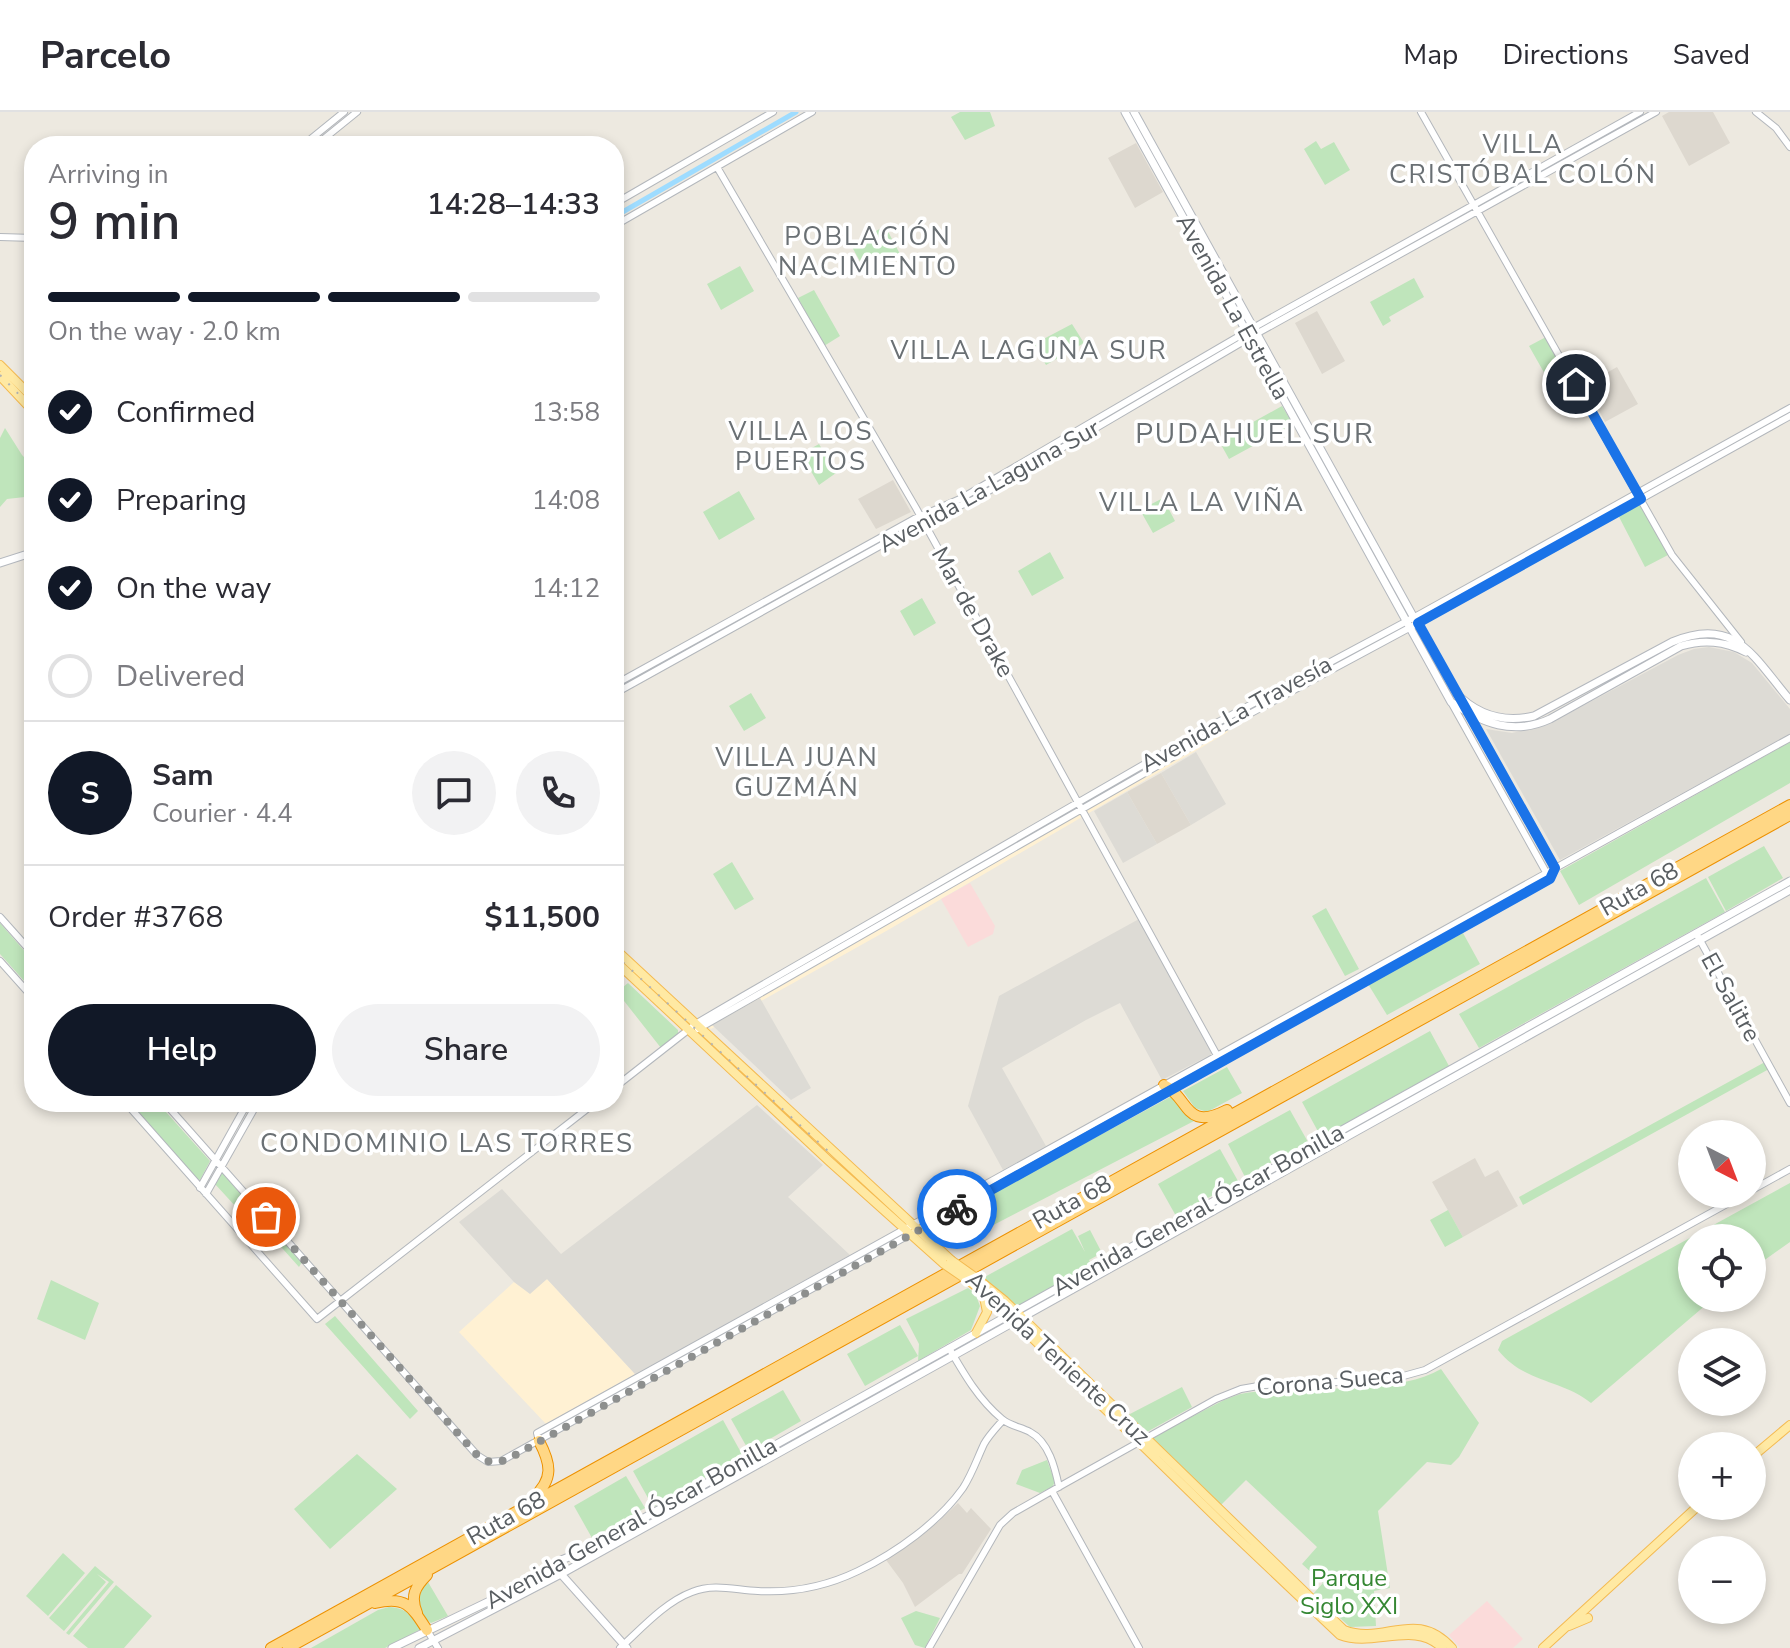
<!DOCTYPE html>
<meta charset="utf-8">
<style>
body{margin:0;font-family:"Nunito Sans",sans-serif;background:#f2f2f3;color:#2b2b33;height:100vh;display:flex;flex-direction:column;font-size:30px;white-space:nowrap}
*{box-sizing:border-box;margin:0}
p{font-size:26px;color:#7c7c81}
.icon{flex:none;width:44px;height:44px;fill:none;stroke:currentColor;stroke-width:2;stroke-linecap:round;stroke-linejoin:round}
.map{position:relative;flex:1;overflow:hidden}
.details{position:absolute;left:24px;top:24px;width:600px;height:976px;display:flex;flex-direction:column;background:#fff;border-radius:32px;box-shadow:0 4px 12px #0003}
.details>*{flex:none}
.needle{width:52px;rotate:138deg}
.buttons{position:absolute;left:1678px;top:1008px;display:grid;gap:16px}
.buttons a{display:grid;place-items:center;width:88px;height:88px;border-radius:50%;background:#fff;box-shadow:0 4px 12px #0003;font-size:40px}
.pin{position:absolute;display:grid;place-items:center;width:68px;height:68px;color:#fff;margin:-34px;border:4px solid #fff;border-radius:50%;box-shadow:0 2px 8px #0007}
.courier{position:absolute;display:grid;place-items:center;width:80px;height:80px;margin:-40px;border:6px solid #1a73e8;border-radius:50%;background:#fff;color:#222;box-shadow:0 2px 10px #0007}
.overview em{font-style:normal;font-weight:600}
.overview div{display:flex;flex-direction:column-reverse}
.overview{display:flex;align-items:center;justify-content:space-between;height:136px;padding:0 24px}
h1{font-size:52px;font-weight:600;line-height:60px}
.bar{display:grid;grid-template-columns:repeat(4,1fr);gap:12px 8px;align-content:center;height:96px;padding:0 24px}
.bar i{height:10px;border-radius:6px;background:#e1e1e2}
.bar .selected{background:#111827}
.bar p{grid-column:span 4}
.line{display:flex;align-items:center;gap:20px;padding:0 24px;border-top:2px solid #e1e1e2}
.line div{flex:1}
.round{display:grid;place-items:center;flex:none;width:84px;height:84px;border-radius:42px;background:#f2f2f3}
ol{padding:0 24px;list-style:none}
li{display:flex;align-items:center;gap:24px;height:88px}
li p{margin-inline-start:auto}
li .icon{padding:8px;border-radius:50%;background:#111827;color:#fff;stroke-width:4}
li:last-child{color:#7c7c81}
li i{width:44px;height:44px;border:4px solid #e1e1e2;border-radius:50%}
.primary-button{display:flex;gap:16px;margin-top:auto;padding:16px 24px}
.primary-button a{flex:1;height:92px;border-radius:48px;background:#111827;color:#fff;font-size:32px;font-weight:600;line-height:92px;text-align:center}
.primary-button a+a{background:#f2f2f3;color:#2b2b33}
header{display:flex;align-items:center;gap:48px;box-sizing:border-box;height:112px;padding:0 40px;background:#fff;border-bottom:2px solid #e1e1e2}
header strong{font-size:38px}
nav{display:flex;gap:44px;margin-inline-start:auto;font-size:28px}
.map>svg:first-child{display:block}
.commercial{fill:#fff1d3}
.industrial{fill:#dddbd5}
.education{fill:#ddd8cf}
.medical{fill:#fbdbda}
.green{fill:#bfe5bb}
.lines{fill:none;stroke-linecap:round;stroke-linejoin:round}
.canal{stroke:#9edcff;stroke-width:5}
.tertiary-casing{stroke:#b3b7bc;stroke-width:8}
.secondary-casing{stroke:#b4b8be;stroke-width:9}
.primary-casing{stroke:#f4ba51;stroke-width:10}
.motorway-casing{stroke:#ed9100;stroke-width:12}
.tertiary{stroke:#fff;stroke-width:6}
.secondary{stroke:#fff;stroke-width:7}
.primary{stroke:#ffe9a3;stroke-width:8}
.motorway{stroke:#ffd785;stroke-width:10}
.rail{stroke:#b2b3b3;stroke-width:2;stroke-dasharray:2 10;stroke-linecap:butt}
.primary-bridge-casing{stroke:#f4ba51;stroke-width:10;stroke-linecap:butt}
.primary-bridge{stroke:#ffe9a3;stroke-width:8}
.done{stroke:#8d8f8e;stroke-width:8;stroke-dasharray:0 14.4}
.route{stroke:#1a73e8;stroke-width:10}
.labels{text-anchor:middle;stroke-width:7;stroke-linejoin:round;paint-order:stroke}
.street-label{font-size:24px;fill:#595e62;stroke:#fff}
.park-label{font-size:24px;fill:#358733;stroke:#fff}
.neighbourhood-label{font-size:26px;letter-spacing:2px;fill:#6a7074;stroke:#fff}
.quarter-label{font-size:28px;letter-spacing:2px;fill:#6a7074;stroke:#fff}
</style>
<header>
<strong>Parcelo</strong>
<nav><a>Map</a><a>Directions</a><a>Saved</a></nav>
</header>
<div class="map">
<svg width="1790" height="1536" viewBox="0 0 1790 1536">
<rect width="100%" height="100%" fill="#ede9e0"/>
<path class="commercial" d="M1224,613L1228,620L888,818L711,917L704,911Z
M547,1167L635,1262L546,1312L459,1220L514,1170L530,1181Z"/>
<path class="industrial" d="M1709,535L1734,540L1752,551L1790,597V622L1560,748L1486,617L1512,621L1547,613L1678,543L1694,537Z
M1196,640L1226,692L1191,713L1161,661Z
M1127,680L1157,732L1123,751L1094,699Z
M1139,807L1212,942L1162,968L1120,891L1086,908L1002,956L1046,1034L1003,1058L968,994L999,884Z
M760,886L811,976L791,988L712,913Z
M757,993L823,1053L788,1085L850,1143L635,1262L547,1167L530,1182L514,1170L459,1110L502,1077L561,1142Z"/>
<path class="education" d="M1669,0H1713L1730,31L1689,54L1662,4Z
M1136,31L1163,80L1135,96L1108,46Z
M1317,199L1345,249L1322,262L1295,211Z
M1617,255L1638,292L1605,310L1585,273Z
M893,368L911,400L876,417L858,387Z
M1161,661L1191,713L1157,732L1127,680Z
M1475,1046L1485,1065L1498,1058L1518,1094L1463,1125L1432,1070Z
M958,1391L967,1401L971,1396L991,1417L962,1462H959L915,1495L903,1471L886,1448L938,1410Z"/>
<path class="medical" d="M970,771L995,814L993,822L968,835L941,787Z
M1487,1489L1523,1527L1513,1536H1460L1449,1523Z"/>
<path class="green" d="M960,0H990L995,14L965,28L951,5Z
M1316,29L1321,37L1334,30L1350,58L1325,73L1304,37Z
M885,114L900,142L888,149L884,143L863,155L851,133Z
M740,154L754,179L721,198L707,172Z
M1414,166L1424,185L1389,205L1391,209L1383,214L1370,190Z
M814,178L840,224L824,234L798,186Z
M1072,212L1084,231L1046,253L1034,232Z
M1546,225L1572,271L1555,280L1529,234Z
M1282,294L1293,312L1229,347L1219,329Z
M5,316L22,343L34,355V384L7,387L0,395V326Z
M819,332L836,361L819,373L801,342Z
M739,379L755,407L719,428L703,400Z
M1163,386L1175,409L1153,421L1140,398Z
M1640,391L1668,443L1645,455L1618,403Z
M1050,440L1064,466L1032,484L1018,459Z
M922,486L936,511L914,524L900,499Z
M751,581L766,606L744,619L729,594Z
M1790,630V671L1579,793L1560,759Z
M1764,734L1783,766L1726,799L1708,765Z
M732,750L754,787L735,798L713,762Z
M1706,766L1725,800L1479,936L1459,902Z
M1326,796L1359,857L1345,864L1312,804Z
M0,811L34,850V880L0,842Z
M1463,821L1480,852L1387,903L1368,872Z
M628,871L678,918V922L661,936L617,880Z
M1430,919L1449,954L1321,1025L1302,990Z
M1765,950L1769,957L1523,1093L1519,1085Z
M1227,955L1242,981L1207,1000L1195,996L1183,979Z
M1172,984L1194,1009L949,1136L929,1116Z
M130,990H157L210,1049L200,1068L197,1067Z
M1290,998L1308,1030L1245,1065L1228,1032Z
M1220,1037L1238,1069L1176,1104L1158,1072Z
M222,1060L302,1150L299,1155L274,1127L269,1131L215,1072Z
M1790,1071V1130L1752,1157V1126H1692V1186H1714L1591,1291C1561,1267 1524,1271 1498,1238L1502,1229Z
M1448,1098L1463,1125L1445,1135L1430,1108Z
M1072,1117L1085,1140L1078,1124L1090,1118L1102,1141L1089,1148L1092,1154L1015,1196L981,1167Z
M51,1168L99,1191L85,1228L37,1207Z
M968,1176L975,1181L980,1194L971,1218L918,1249L919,1232L906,1207Z
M335,1204L418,1299L410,1307L325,1212Z
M900,1213L918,1244L865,1274L847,1242Z
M1441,1257L1479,1311L1459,1345L1451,1353L1427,1350L1378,1399L1390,1476L1374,1479L1376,1514L1350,1515L1313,1482L1323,1471L1302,1452L1317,1435L1246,1368L1220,1394L1149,1327L1224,1288L1240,1282C1296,1272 1394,1285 1441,1257Z
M1182,1275L1192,1295L1145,1321L1128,1303Z
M783,1278L801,1309L749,1339L731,1307Z
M723,1308L743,1344L653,1395L633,1359Z
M357,1342L397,1377L330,1437L294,1397Z
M1047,1348L1055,1370L1052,1375L1040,1381L1016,1372L1022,1358Z
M626,1364L645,1396L592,1426L574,1394Z
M63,1441L85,1461L48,1504L26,1484Z
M95,1454L114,1470L69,1523L66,1521L109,1470L97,1462L106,1470L64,1519L49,1506Z
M428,1470L448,1504L431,1511C415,1500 415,1483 428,1470Z
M116,1473L152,1504L124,1536H88L73,1524Z
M389,1495C407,1496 411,1503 421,1517L385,1536H311L378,1498Z
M916,1499L940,1506L925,1536L915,1533L901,1506Z"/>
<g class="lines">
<path class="canal" d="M614,105L796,0"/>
<defs>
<path id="tertiary" d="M1421,0L1672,443L1741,530
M1756,0L1776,16L1790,35
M302,34L344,0
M315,34L357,0
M717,55L916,396L1219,947
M614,92L773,0
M614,114L812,0
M0,125L34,126
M614,573L914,407L960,387L1253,216L1640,0
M614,582L916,414L975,387L1256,222L1656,0
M1451,590L1547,762
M0,805L34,843
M1696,821L1790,991
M0,849L34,887
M698,917L1227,614L1411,515L1790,304
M614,976L697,911L743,884L1207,616L1422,501L1790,296
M125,990L317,1207L596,990
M164,990L477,1343L488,1350L501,1349L1549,768L1555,756L1467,600
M200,1076L248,990
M1752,1078L1790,1057
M206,1082L258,990
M949,1236C964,1262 979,1288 1002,1307C1010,1314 1021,1315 1030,1320C1049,1330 1055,1356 1059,1375
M539,1329L537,1321L1790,626
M1052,1379L1139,1536
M427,1518L438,1536
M620,1536C641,1517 665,1490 692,1480C714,1471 735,1478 758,1479C792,1481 827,1474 858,1459C896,1441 939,1410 963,1376C972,1362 977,1347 984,1332C989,1323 996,1316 1003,1308
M929,1536L1000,1413L1013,1401L1064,1372L1216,1287L1241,1277L1264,1273L1389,1268L1425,1258L1745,1082"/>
<path id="secondary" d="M1125,0L1451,590C1482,611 1513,624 1550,607L1681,534C1704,527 1724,529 1746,540
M1134,0L1455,580C1477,603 1504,611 1534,604L1672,530C1736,503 1754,546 1790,588
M0,451L34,440
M561,1462L627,1536
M392,1536L498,1485L559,1449L588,1437L1790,769
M419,1536L561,1462L1790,778"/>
<path id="primary" d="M0,253L34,287
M0,264L34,300
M614,836L951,1148
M614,848L829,1049L944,1152
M979,1168L1005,1189L1344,1518C1384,1534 1415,1495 1452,1536
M973,1172L1015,1209L1229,1418L1340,1523C1373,1536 1415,1508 1442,1536
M976,1221L987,1200L983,1180
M1752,1345L1790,1313
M1569,1514L1588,1506
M1543,1536L1698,1394"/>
<path id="motorway" d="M1164,973C1190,986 1184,1020 1227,998
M533,1386C554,1367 551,1352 539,1329
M375,1491C405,1484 411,1493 427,1518
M417,1501C410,1484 415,1475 427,1463
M271,1536L1790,693
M288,1536L1790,703"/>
</defs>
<use href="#tertiary" class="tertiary-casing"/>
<use href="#secondary" class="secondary-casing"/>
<use href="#primary" class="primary-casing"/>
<use href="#motorway" class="motorway-casing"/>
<use href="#tertiary" class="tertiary"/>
<use href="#secondary" class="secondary"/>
<use href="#primary" class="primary"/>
<use href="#motorway" class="motorway"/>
<path class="rail" d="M0,263L34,298
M614,842L828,1039"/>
<defs>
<path id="primary-bridge" d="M951,1148L979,1168
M944,1152L973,1172"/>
</defs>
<use href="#primary-bridge" class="primary-bridge-casing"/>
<use href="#primary-bridge" class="primary-bridge"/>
</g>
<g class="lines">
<path class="done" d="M266,1105L477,1343C487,1352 497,1351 508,1347L957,1097"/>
<path class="route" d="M957,1097L1550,767L1555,756L1418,511L1641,387L1576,272"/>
</g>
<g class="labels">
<g class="street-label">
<text transform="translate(1233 195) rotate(61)" y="8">Avenida La Estrella</text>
<text transform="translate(989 374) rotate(-29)" y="8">Avenida La Laguna Sur</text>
<text transform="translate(973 500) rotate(61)" y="8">Mar de Drake</text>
<text transform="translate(1236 602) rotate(-29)" y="8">Avenida La Travesía</text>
<text transform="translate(1639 777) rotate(-29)" y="8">Ruta 68</text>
<text transform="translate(1731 885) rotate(61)" y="8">El Salitre</text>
<text transform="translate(1072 1090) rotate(-29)" y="8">Ruta 68</text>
<text transform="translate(1198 1098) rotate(-29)" y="8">Avenida General Óscar Bonilla</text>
<text transform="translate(1058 1246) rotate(43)" y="8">Avenida Teniente Cruz</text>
<text transform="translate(1330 1269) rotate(-5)" y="8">Corona Sueca</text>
<text transform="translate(506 1406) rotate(-29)" y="8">Ruta 68</text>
<text transform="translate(631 1411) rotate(-29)" y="8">Avenida General Óscar Bonilla</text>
</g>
<g class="park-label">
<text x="1349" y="1474">Parque<tspan x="1349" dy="28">Siglo XXI</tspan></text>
</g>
<g class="neighbourhood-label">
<text x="1523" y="41">VILLA<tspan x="1523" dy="30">CRISTÓBAL COLÓN</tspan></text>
<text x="868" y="133">POBLACIÓN<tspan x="868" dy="30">NACIMIENTO</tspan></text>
<text x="1029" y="247">VILLA LAGUNA SUR</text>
<text x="801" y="328">VILLA LOS<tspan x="801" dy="30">PUERTOS</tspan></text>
<text x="1202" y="399">VILLA LA VIÑA</text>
<text x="797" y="654">VILLA JUAN<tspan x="797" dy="30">GUZMÁN</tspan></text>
<text x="447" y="1040">CONDOMINIO LAS TORRES</text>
</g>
<g class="quarter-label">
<text x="1255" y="331">PUDAHUEL SUR</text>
</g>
</g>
</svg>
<div class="buttons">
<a><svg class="needle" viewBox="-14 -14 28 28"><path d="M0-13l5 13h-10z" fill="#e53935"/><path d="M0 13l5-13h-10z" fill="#7c7c81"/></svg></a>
<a><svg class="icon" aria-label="locate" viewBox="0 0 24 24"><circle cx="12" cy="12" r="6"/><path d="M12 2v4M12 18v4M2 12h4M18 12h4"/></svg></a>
<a><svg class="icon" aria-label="layers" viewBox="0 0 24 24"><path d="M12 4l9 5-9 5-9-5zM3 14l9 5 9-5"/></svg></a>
<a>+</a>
<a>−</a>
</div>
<div class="pin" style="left:266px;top:1105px;background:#ea580c"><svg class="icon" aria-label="bag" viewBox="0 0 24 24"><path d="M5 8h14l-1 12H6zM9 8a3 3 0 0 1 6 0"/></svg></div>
<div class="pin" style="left:1576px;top:272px;background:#1f2937"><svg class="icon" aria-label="home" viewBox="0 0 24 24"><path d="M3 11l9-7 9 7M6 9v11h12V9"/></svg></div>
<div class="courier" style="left:957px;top:1097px"><svg class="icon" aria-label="bike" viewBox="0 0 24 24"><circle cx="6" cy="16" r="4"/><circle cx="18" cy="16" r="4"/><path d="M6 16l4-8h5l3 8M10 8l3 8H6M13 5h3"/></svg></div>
<section class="details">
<div class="overview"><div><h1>9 min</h1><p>Arriving in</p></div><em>14:28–14:33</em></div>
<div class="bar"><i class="selected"></i><i class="selected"></i><i class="selected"></i><i></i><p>On the way · 2.0 km</p></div>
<ol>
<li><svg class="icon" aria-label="check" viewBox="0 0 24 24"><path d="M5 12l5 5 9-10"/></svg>Confirmed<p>13:58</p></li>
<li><svg class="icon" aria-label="check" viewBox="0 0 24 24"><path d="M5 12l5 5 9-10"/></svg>Preparing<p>14:08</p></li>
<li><svg class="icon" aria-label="check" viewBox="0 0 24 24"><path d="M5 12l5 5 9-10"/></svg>On the way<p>14:12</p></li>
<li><i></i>Delivered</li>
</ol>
<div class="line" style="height:144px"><b class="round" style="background:#111827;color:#fff">S</b><div><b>Sam</b><p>Courier · 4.4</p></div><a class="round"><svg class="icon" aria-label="chat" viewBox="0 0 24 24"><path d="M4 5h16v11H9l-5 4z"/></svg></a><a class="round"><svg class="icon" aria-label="phone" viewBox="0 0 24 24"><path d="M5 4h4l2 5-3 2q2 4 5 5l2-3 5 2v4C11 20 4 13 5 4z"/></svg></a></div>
<div class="line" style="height:104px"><div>Order #3768</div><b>$11,500</b></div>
<div class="primary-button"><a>Help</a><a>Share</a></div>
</section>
</div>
